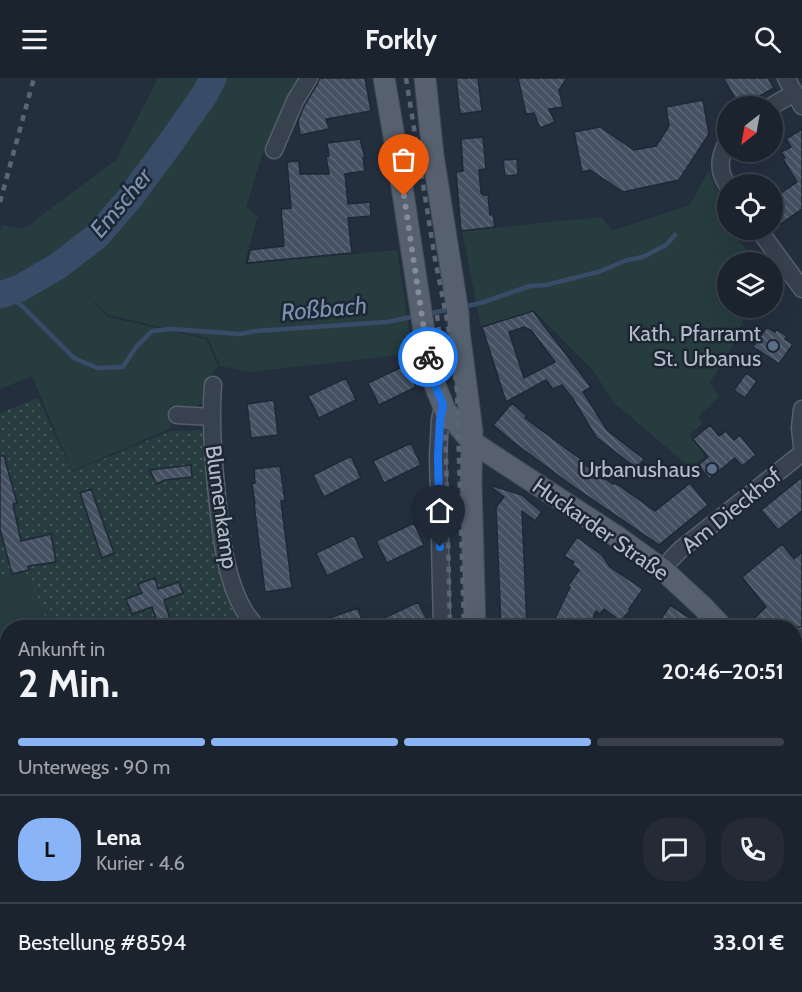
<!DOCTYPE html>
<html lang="de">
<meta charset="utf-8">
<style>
body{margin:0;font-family:Cabin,sans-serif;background:#242b36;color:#f1f3f6;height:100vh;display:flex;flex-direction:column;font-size:22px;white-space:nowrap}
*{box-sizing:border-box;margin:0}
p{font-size:20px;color:#a0a4aa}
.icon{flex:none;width:33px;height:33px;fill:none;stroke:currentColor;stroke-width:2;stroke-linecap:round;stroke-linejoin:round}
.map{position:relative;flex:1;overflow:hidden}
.side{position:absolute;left:0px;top:542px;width:802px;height:374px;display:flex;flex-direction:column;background:#1b232e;border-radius:24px 24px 0 0;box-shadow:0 6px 24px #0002,0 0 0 2px #39404a}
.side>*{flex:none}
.needle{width:39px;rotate:211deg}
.fabs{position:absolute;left:717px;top:18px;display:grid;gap:12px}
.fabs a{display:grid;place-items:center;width:66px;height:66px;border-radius:50%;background:#1b232e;box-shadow:0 6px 24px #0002,0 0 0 2px #39404a;font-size:30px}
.pin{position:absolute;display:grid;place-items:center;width:51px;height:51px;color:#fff;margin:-62px -26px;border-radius:50% 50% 50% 0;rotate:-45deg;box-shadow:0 0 6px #0007}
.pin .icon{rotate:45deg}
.courier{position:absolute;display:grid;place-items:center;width:60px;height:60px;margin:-30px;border:4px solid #1a73e8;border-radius:50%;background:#fff;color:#222;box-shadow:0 2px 8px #0007}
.headline em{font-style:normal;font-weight:700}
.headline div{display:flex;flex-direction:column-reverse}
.headline{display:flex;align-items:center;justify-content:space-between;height:102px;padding:0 18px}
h1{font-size:39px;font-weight:700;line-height:45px}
.bar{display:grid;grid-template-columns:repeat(4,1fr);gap:9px 6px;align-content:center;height:72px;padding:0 18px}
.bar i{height:8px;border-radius:4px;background:#39404a}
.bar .on{background:#8ab4f8}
.bar p{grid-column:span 4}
.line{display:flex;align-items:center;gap:15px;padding:0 18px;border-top:2px solid #39404a}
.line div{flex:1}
.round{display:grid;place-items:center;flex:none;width:63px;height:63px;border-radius:24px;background:#242b36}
header{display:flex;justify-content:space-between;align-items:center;height:78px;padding:0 18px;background:#1b232e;font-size:27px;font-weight:700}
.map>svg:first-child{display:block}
.green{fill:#263c3f}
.forest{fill:url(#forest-crowns)}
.garden{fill:url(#garden-dots)}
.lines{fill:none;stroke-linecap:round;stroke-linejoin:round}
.stream{stroke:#394c67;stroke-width:4.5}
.river{stroke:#394c67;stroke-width:27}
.building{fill:url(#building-back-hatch);stroke:#1f2835;stroke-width:1.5;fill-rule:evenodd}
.minor-casing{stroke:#565f6c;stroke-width:19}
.major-casing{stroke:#414a57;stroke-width:23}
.minor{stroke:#38414e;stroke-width:16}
.major{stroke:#56606e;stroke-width:21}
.rail{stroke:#5a6575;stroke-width:4.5;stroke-dasharray:6 6;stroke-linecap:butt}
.done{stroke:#828b98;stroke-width:6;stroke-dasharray:0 10.8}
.route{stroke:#1a73e8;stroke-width:8}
.service-dot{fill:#5c6f8a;stroke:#1d2633;stroke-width:2}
.labels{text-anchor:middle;stroke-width:5;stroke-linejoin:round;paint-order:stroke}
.poi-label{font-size:22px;fill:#b4bcc9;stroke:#1d2633;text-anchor:end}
.street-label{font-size:22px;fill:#b4bcc9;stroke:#1d2633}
.water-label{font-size:24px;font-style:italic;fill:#7c92b1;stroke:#1d2633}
</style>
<header><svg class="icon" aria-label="menu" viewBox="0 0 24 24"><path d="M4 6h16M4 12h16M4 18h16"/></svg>Forkly<svg class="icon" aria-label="search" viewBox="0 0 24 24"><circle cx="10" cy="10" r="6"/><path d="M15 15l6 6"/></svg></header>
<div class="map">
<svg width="802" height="914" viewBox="0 0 802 914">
<defs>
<pattern id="forest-crowns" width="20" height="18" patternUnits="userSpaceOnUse" patternTransform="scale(1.5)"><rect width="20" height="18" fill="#263c3f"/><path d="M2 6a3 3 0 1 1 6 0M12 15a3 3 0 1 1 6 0" fill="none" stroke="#435659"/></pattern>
<pattern id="garden-dots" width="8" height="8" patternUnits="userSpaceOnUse" patternTransform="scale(1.5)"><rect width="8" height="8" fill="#263c3f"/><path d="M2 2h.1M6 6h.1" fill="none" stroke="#435659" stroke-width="1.8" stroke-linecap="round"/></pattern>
<pattern id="building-back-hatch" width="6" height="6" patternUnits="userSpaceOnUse" patternTransform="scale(1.5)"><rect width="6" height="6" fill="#455162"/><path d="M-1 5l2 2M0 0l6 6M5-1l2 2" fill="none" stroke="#5d6877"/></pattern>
</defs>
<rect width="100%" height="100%" fill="#242f3e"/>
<path class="green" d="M158,0H299L291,11L263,74L246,129L258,138L245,184L247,186L397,172L412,269H403L402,277L250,294L220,288L208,260L109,237L89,219L108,239L206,261L218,288L207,302L204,323L195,330H175L171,350L72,393L32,298L0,311V153L2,147L23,151L116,82Z
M709,92L714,107L727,125L728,152H731L754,182V184H728V230H746C742,256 724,282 710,305L719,319L698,339L703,345L690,357L705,378L691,390L613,324L593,292L534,233L481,249L462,153L601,139L612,153L690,127Z
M26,495L50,549H8L7,621L0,609V501Z
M0,885L7,891L8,908H25L32,914H0Z
M282,908H407L404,914H290Z"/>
<path class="forest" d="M0,637L8,649L7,842L0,835Z
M80,908H255L264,914H88Z"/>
<path class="garden" d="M38,320L72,394L170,353L201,352L213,369L221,454L256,549H50L26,495L0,501V335Z"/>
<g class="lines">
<path class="stream" d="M4,216L21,227L74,280L97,290L123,289L136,269L152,253L171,251L240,256L256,253L387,244L416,238
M462,229L481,225L530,208L546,207L598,194L627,182L643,179L666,167L675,157
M427,236L451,231"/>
<path class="river" d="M0,217L20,210L58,188L97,158L129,121L169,67L205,16L213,0"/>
</g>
<path class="building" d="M319,0H365L371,33L326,41L329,51L300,57L298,43L304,28L318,5Z
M456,0H478L482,33L460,36Z
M518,0H567L559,12L563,29L549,31L555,44L540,50L534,35L526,36Z
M723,0H768L774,10L742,28H740Z
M703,22L709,56L679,102L623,114L590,92L582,94L574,54L600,49L634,72L656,68L669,48L666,29Z
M802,51V131L772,152V121L797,104L783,81L785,80L781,74L791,69L786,61Z
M483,59L486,91L479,92L481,115H482L483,117H488L490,137L493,136L495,149L461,153L456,94L463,93L461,61Z
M360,61L365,80H363L365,93L345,96L348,126L370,124L371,138L348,140L352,175L247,185L250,172L284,168L281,131L291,130L287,84L299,83L300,96H329L326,78H329L327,65Z
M517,81L518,97L505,98L503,82Z
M533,233L591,309L583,314L607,352L644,381L637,391L596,359L573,321L562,307L553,311L546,302L506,324L482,249ZM524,249L531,252L555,284L524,300L509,254Z
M767,249L775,254L776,251L787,258L785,261L793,266L779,286L753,269Z
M406,287L416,309L379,327L368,305Z
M746,295L757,303L745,320L734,312Z
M346,300L356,322L319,340L308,318Z
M274,322L278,357L251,360L247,326Z
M512,325L527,338L525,340L586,385L585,387L613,406L614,405L620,408L655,433L690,405L708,427L659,467L571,407L513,364L493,347Z
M710,347L719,358L726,353L734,362L740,357L756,377L742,388L735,380L709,401L698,387L708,379L693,361Z
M411,365L421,387L384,405L373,383Z
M0,378H4L17,425L13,426L21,463L51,456L56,484L28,488L29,492L12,496L0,451Z
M351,378L361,400L324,419L313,397Z
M191,387L192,399L165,402L156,406L150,392Z
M280,388L285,423H281L292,510L265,514L254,426H255L252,406L255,405L254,391Z
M802,399V433L778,452L761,432Z
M493,408L522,417L542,434L535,443L522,433L527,549H501L496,429L504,419L492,410Z
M91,411L114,475L102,480L80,415Z
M414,445L424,467L387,485L376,463Z
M354,457L364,480L327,498L316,475Z
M577,459L602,477L610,489L643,511L629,531L630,533L620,543L604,531L600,536L596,533L589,549H551L570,509L568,508L579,492L572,487L574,484L564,478Z
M782,466L794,481L802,474V549H745L766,529L742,499Z
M155,500L158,511L179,504L183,515L164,522L171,545L159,549L152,529L132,536L126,521L142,515L138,506Z
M418,524L429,546L422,549H365Z
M670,527L687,538L700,549H656Z
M358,530L364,549H309V547Z"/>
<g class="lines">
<defs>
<path id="minor" d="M786,0L802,28
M772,28L794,15
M728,63C719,78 717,93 728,108
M274,72L295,23L309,0
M759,152L802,211
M213,307C210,344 213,381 217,418C221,455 225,502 245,534C248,539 253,544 256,549
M802,331L800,350L802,368
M177,337L212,339
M662,491L680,472L802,375
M442,549L438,378L440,342L443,327
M795,565L802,559
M795,897L802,902
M511,908L525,914"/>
<path id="major" d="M384,0L397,76L428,279L431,297L445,332L472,364L619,460L662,491L703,529L722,549
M425,0L433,77L458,235L459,253L472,353L471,406L475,549
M795,634L802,643
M433,914L437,908"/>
</defs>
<use href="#minor" class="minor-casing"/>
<use href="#major" class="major-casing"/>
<use href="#minor" class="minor"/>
<use href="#major" class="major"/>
<path class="rail" d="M406,0L435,181L448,247L457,313L464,549
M0,124L34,0
M437,237L443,286L445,332L450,549
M0,621L8,633
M270,908L278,914
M416,914L420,908"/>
</g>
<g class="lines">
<path class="done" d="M404,118L428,279"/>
<path class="route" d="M428,279L431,297L443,327L440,342L438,378L440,469"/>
</g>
<g class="service-dot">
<circle cx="773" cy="268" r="6"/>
<circle cx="712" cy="391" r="6"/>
</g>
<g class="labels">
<g class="poi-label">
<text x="761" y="263">Kath. Pfarramt<tspan x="761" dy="25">St. Urbanus</tspan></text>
<text x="700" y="399">Urbanushaus</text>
</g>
<g class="street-label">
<text transform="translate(222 429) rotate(82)" y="8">Blumenkamp</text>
<text transform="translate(731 432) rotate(-39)" y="8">Am Dieckhof</text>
<text transform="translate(601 451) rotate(35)" y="8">Huckarder Straße</text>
</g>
<g class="water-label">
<text transform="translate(121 125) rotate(-50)" y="8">Emscher</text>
<text transform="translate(324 231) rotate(-5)" y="8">Roßbach</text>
</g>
</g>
</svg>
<div class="fabs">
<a><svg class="needle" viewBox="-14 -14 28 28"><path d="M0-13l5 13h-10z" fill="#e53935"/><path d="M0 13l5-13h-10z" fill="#a0a4aa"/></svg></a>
<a><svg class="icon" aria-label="locate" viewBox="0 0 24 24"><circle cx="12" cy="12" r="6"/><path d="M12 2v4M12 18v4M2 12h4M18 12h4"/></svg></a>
<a><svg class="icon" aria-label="layers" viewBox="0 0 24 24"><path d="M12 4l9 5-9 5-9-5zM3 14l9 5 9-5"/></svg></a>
</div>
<div class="pin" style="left:404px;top:118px;background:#ea580c"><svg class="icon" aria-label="bag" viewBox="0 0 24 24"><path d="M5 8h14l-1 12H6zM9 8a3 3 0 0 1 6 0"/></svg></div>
<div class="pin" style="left:440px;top:469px;background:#1f2937"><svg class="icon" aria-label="home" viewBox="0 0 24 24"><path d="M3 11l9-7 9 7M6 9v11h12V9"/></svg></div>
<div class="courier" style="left:428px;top:279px"><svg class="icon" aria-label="bike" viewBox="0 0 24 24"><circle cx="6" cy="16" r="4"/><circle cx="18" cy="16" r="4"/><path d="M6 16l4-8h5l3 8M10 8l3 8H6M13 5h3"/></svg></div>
<section class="side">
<div class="headline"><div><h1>2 Min.</h1><p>Ankunft in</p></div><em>20:46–20:51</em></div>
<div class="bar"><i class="on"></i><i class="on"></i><i class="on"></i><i></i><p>Unterwegs · 90 m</p></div>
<div class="line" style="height:108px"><b class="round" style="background:#8ab4f8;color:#111">L</b><div><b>Lena</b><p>Kurier · 4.6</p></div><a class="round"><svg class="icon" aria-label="chat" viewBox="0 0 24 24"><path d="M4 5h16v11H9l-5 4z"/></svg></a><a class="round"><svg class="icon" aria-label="phone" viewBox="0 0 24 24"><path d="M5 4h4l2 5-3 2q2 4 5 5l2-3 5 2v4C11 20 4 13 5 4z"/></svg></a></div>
<div class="line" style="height:78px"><div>Bestellung #8594</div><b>33.01 €</b></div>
</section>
</div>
